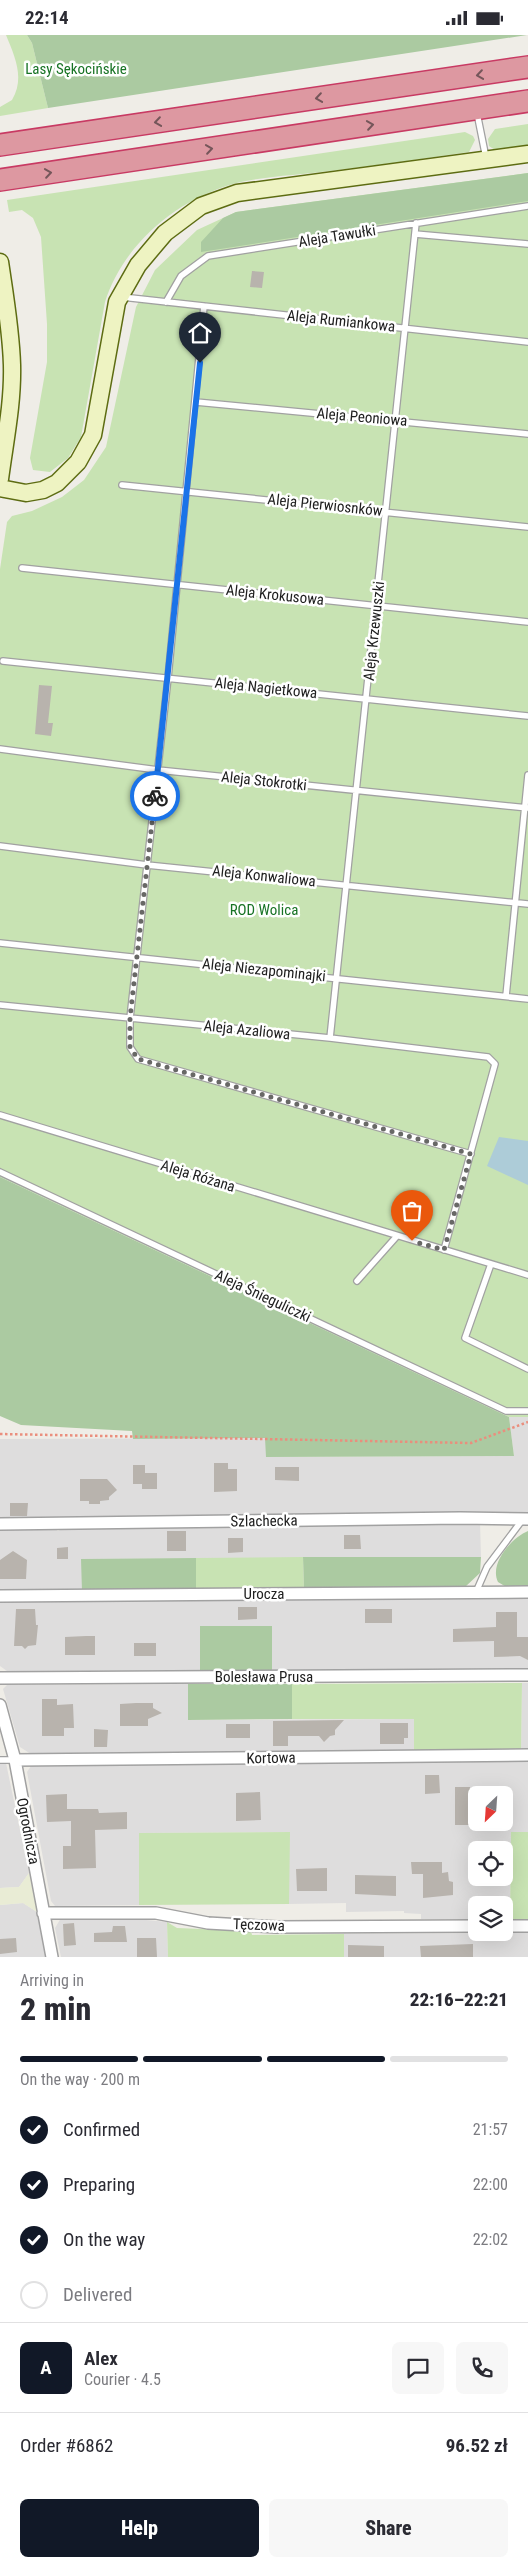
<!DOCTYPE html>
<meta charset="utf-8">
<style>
body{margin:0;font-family:"Roboto Condensed",sans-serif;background:#f7f7f7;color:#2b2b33;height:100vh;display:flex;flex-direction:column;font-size:19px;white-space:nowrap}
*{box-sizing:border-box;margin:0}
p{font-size:16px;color:#7c7c81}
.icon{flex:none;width:28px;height:28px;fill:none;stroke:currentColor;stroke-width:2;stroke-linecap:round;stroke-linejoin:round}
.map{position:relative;height:1922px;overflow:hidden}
.details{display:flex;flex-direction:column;background:#fff;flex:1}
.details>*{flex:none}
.needle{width:32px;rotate:205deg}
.fabs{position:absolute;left:468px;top:1751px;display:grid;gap:10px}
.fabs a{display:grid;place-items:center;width:45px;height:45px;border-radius:8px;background:#fff;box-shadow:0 5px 20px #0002;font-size:25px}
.pin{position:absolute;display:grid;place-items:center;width:42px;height:42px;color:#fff;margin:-51px -21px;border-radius:50% 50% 50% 0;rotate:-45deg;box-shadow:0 0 5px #0007}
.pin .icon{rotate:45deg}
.courier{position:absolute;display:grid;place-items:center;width:50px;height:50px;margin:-25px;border:4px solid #1a73e8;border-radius:50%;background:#fff;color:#222;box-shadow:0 1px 6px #0007}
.summary em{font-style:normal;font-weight:800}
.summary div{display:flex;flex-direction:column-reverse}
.summary{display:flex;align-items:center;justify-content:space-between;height:85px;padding:0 20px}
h1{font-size:32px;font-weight:800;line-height:38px}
.bar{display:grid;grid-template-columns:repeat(4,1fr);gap:8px 5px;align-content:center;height:60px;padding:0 20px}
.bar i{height:6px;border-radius:4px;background:#e1e1e2}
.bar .selected{background:#111827}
.bar p{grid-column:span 4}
.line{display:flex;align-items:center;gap:12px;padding:0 20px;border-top:1px solid #e1e1e2}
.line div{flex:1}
.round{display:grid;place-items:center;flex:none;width:52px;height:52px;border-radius:8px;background:#f7f7f7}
ol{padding:0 20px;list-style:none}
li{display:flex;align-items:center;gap:15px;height:55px}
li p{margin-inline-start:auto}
li .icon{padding:5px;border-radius:50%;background:#111827;color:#fff;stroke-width:4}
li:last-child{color:#7c7c81}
li i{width:28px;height:28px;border:2px solid #e1e1e2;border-radius:50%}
.button{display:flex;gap:10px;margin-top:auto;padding:10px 20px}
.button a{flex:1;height:58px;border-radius:8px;background:#111827;color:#fff;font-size:20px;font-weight:800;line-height:58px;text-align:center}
.button a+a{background:#f7f7f7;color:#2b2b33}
.status{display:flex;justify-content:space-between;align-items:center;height:35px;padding:0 25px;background:#fff;direction:ltr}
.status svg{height:14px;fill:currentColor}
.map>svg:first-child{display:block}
.residential{fill:#dedddd;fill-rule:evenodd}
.farmland{fill:#e9ecd5}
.grass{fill:#c8e3b3}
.forest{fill:#abcaa1}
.water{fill:#adccd8}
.building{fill:#b8b3ad}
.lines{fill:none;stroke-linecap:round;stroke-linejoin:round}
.lane-casing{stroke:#a1a1a1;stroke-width:8}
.street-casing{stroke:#a1a1a1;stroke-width:14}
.secondary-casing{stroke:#5d6c12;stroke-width:19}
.highway-casing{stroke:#c83a63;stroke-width:24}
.path{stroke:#ea8e7d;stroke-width:2.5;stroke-dasharray:2.5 2.5;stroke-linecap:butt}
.lane{stroke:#fff;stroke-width:5.5}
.street{stroke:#fff;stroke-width:11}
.secondary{stroke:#eef3c2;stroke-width:16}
.highway{stroke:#dd98a1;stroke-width:21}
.oneway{stroke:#75565a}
.done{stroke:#686866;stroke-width:5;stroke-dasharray:0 9}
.route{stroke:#1a73e8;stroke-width:6}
.labels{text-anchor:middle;stroke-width:5;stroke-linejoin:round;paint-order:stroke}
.park-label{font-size:15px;fill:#187325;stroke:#fff}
.street-label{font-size:15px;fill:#202020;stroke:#fff}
</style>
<div class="status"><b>22:14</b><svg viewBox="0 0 49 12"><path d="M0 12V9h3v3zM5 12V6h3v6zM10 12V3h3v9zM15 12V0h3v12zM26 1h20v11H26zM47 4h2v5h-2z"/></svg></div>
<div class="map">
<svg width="528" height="1922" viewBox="0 0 528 1922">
<rect width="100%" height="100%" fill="#efede7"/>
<path class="residential" d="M509,1382H528V1478L0,1484V1404L266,1403V1422L514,1421Z
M480,1487L481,1522L82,1524V1556L0,1557V1493L52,1492L58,1496L66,1492Z
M528,1563V1635H272L271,1591H200V1636H7L0,1631V1566Z
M522,1648H528V1717H521Z
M188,1649V1685L414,1684V1717H189L34,1721L20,1712L3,1654L7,1650Z
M528,1725V1797H511L510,1884H504V1870H476V1884H421V1879L404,1878V1876L346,1877V1868L289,1869V1797L139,1798V1870L55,1871L51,1866L27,1737L33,1728ZM476,1760H504V1788H476ZM476,1815H504V1842H476Z
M0,1728H6L29,1838L19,1852L0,1853Z
M23,1868L37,1877L47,1922H0V1870Z
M61,1883H126L167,1887L168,1922H61L55,1893Z
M528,1898V1922H344V1899Z"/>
<path class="farmland" d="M29,1838L37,1877L23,1868L0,1870V1853L19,1852Z"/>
<path class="grass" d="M6,0H27L32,8L48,73L0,81V72L12,65C25,43 15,22 6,0Z
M528,89V113L498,117L489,111L488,104L495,94Z
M465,97L473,101L475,105L469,117C423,124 377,130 330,136C300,140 263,141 233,149C176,165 123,210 105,267L81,402L68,423L50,437L33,435L30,423L47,327V289L41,202L33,183L22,175L9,177L7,165Z
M528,138V1382H509L0,1142V534L7,487L12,481L32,476L62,462L84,445L106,412L136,272L155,235L197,195L236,177Z
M303,1522L304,1554L196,1556V1523Z
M522,1648L521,1717H414V1684H292V1649Z
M290,1797L289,1869L139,1870V1798Z
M511,1797H528V1884H510Z
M167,1887L177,1893L251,1896L252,1900L344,1899V1922H168Z"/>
<path class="forest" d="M27,0H527L48,73L32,8Z
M528,138V166L201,217V207L223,183L236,177Z
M0,1142L509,1382L514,1421L266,1422L265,1403L133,1404L132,1396L21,1390L0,1381Z
M528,1496V1553H508L498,1547C489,1529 511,1503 528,1496Z
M303,1522H481L480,1538L465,1552L304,1554Z
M196,1523V1556H82L81,1524Z
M200,1591H272V1635L200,1636Z
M188,1649H292V1684L188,1685Z"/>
<path class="water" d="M499,1102L528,1106V1150L487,1131Z"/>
<path class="building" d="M252,236L264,237L262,253L250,252Z
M39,650L52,651L48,688H53L51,701L35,699Z
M214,1428H228V1434H237V1456L214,1457Z
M133,1430H145V1438H157V1454H142V1449H133Z
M275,1432H299V1446L275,1445Z
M80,1444H107L117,1455L109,1462V1465L100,1466V1469H89V1466H80Z
M10,1468H28L27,1481H10Z
M167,1496H186V1516H167Z
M344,1500H360L361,1514H344Z
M228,1503H243V1517L228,1518Z
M68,1512V1524H57V1513Z
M13,1516L27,1525L26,1544H0V1525Z
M238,1572H257V1584L238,1585Z
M16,1574H35L36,1590H38L36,1610L28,1611L25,1614L22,1611H14Z
M365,1574H392V1588H365Z
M496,1577H517V1602H528V1625L520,1621L494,1622V1606L453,1607V1594L496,1592Z
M86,1601H95V1620H65V1602Z
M134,1608H156V1621H134Z
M42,1664H57V1670L73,1669L74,1693H64V1701H42Z
M136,1668H153V1673L162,1678L148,1684V1691H120V1669Z
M344,1685L335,1695V1700L330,1701L324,1707L319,1701H288V1711H273V1686Z
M380,1688H408V1703H404V1709H380Z
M226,1689H250V1703H226Z
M94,1694L108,1695L107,1712H94Z
M425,1740H439L440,1758L425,1759Z
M455,1752H470V1765L476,1770V1790H455Z
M260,1757L261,1785L236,1786V1758Z
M67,1759V1774H98L99,1778L127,1777V1794L95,1795L96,1833L63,1834V1811H71V1786L47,1787L46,1760Z
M411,1827H442V1838L448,1837L449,1846L453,1847V1860L423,1863V1839H412Z
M327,1833V1856H297L296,1834Z
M355,1840L396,1841V1861L355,1859Z
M74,1888L76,1910L64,1911L63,1889Z
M113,1891H125L127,1907H94V1898L112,1897Z
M16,1903L17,1917L0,1919V1904Z
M137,1903H156L157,1922H137Z
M473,1909V1922H421L420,1911Z
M348,1910L384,1911V1922H348Z"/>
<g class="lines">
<defs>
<path id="lane" d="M477,78L486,123
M415,199L528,209
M122,262L528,307
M166,267L181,241L208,221L528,171
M204,271L168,643L130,983V1012L138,1024L471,1119
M196,367L528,399
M122,450L528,492
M22,533L528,587
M3,626L528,681
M0,714L158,735L528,773
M0,811L147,830L528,869
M0,908L528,964
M506,961L528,740
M0,970L330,1003L488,1022L495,1029L444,1215
M330,1003L416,188
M0,1080L528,1240
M0,1137L506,1376H528
M491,1229L465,1303L528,1334
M357,1246L397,1201
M476,1557L487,1532L523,1484
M0,1725H15"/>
<path id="street" d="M0,1489L460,1483L528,1484
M0,1561L528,1557
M0,1643L528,1640
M0,1670L15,1725L52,1922
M15,1725L528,1720
M43,1878H156L208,1888L277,1892L476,1891
M504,1891H528"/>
<path id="secondary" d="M0,227C5,261 11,295 12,330C13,368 5,406 0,444
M0,453L26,458L43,455L57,448L78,427L93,400L117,267L138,230L165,198L201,171L237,158L528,119"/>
<path id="highway" d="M0,110L528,32
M0,145L528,66"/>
</defs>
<use href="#lane" class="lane-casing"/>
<use href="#street" class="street-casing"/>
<use href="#secondary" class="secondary-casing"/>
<use href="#highway" class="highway-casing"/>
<path class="path" d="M0,1399L471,1408L528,1387"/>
<use href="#lane" class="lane"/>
<use href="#street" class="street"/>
<use href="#secondary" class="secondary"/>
<use href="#highway" class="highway"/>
</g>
<defs><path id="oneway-chevron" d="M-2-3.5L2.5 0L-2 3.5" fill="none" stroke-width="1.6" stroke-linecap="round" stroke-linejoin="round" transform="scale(1.25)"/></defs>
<g class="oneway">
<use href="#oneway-chevron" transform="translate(480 40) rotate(172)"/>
<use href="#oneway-chevron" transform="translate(319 63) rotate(172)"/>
<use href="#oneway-chevron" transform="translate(158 87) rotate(172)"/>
<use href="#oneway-chevron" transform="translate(370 90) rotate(-8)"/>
<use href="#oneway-chevron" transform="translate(209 114) rotate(-8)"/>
<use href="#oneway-chevron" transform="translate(48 138) rotate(-8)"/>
</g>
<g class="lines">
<path class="done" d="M155,761L130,983V1012L138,1024L471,1119L444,1215L412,1206"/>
<path class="route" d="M155,761L200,328"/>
</g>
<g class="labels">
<g class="park-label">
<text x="76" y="39">Lasy Sękocińskie</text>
<text x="264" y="880">ROD Wolica</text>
</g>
<g class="street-label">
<text transform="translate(337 201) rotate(-9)" y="5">Aleja Tawułki</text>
<text transform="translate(341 286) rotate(6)" y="5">Aleja Rumiankowa</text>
<text transform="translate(362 382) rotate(5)" y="5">Aleja Peoniowa</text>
<text transform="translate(325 470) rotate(6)" y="5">Aleja Pierwiosnków</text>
<text transform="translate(275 560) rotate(6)" y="5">Aleja Krokusowa</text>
<text transform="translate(374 596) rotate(-84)" y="5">Aleja Krzewuszki</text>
<text transform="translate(266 653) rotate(6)" y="5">Aleja Nagietkowa</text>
<text transform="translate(264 746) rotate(6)" y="5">Aleja Stokrotki</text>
<text transform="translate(264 841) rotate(6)" y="5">Aleja Konwaliowa</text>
<text transform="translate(264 935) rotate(6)" y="5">Aleja Niezapominajki</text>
<text transform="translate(247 995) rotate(6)" y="5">Aleja Azaliowa</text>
<text transform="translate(198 1141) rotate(17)" y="5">Aleja Różana</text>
<text transform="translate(263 1261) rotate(25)" y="5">Aleja Śnieguliczki</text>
<text transform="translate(264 1486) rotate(-1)" y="5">Szlachecka</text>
<text x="264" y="1564">Urocza</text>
<text x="264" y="1647">Bolesława Prusa</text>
<text transform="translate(271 1723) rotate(-1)" y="5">Kortowa</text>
<text transform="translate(28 1796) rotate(79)" y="5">Ogrodnicza</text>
<text transform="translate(259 1890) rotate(2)" y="5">Tęczowa</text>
</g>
</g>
</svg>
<div class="fabs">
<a><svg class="needle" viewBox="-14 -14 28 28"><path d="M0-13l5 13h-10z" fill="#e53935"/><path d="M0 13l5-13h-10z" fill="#7c7c81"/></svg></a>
<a><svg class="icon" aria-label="locate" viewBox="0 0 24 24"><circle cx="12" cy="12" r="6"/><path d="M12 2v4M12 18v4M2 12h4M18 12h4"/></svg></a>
<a><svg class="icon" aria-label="layers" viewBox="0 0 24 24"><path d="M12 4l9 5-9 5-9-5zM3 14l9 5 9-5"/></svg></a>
</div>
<div class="pin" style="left:412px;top:1206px;background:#ea580c"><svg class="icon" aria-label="bag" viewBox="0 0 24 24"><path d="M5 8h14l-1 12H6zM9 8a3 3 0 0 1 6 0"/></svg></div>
<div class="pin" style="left:200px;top:328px;background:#1f2937"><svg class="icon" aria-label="home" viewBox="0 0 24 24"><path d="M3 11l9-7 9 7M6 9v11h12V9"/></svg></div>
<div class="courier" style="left:155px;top:761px"><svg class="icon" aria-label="bike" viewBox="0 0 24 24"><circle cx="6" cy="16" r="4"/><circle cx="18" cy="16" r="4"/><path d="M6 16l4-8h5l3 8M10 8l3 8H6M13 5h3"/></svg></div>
</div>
<section class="details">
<div class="summary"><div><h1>2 min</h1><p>Arriving in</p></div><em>22:16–22:21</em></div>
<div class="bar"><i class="selected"></i><i class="selected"></i><i class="selected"></i><i></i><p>On the way · 200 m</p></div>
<ol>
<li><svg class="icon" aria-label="check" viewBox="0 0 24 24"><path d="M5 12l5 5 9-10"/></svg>Confirmed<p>21:57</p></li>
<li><svg class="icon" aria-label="check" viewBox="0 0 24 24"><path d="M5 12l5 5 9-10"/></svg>Preparing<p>22:00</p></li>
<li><svg class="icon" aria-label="check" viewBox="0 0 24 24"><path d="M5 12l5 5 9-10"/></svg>On the way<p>22:02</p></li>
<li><i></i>Delivered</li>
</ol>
<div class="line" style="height:90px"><b class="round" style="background:#111827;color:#fff">A</b><div><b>Alex</b><p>Courier · 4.5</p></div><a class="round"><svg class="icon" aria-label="chat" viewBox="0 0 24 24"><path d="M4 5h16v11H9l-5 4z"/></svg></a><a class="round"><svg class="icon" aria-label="phone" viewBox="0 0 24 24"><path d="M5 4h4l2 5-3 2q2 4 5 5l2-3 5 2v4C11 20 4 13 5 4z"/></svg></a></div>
<div class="line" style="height:65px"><div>Order #6862</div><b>96.52 zł</b></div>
<div class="button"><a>Help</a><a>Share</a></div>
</section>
